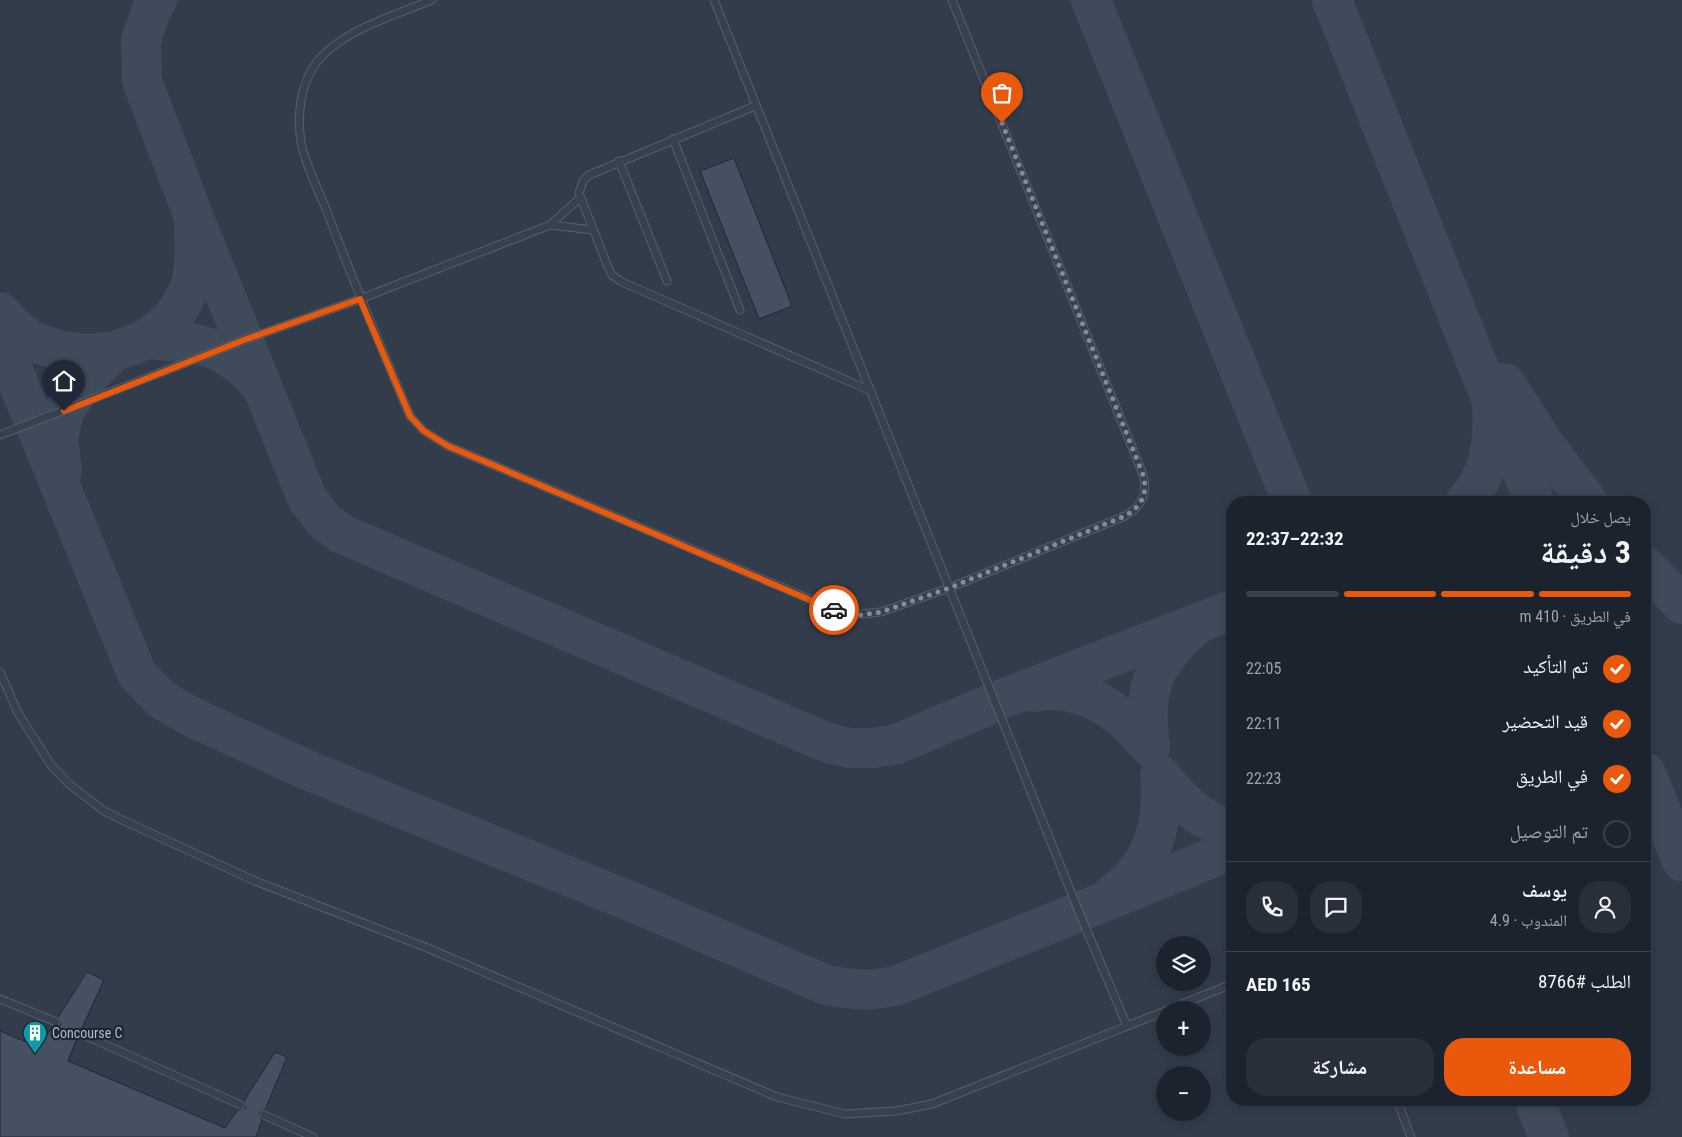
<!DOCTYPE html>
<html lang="ar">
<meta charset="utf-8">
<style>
body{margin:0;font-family:"Roboto Condensed","Noto Naskh Arabic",sans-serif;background:#282f3a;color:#f1f3f6;direction:rtl;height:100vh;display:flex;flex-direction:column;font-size:19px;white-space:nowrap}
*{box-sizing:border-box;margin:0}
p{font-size:16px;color:#a0a4aa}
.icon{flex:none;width:28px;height:28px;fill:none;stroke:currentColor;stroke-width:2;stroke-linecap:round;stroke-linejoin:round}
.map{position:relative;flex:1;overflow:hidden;direction:ltr}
.details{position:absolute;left:1226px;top:496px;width:425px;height:610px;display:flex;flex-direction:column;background:#1b232e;border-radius:20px;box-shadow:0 2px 12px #0003,0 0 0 1px #39404a;direction:rtl}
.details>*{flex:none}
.controls{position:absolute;left:1156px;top:936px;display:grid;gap:10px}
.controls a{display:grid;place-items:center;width:55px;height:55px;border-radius:50%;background:#1b232e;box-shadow:0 2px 12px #0003,0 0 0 1px #39404a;font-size:25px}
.pin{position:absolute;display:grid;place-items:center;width:42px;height:42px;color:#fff;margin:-51px -21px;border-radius:50% 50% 50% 0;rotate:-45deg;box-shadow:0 0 5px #0007}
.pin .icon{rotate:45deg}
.courier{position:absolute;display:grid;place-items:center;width:50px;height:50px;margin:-25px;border:4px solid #ea580c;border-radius:50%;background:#fff;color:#222;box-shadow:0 1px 6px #0007}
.summary em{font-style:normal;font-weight:700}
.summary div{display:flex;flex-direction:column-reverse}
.summary{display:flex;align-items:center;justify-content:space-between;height:85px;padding:0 20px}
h1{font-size:32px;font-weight:700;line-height:38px}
.bar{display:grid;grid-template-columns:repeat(4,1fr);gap:8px 5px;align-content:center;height:60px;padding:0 20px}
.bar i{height:6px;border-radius:4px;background:#39404a}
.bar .active{background:#ea580c}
.bar p{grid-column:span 4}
.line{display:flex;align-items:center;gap:12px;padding:0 20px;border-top:1px solid #39404a}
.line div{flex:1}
.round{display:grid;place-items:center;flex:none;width:52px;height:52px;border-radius:20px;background:#282f3a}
ol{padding:0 20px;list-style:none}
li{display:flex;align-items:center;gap:15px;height:55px}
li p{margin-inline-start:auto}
li .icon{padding:5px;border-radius:50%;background:#ea580c;color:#fff;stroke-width:4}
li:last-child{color:#a0a4aa}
li i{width:28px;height:28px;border:2px solid #39404a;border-radius:50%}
.action{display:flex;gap:10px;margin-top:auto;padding:10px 20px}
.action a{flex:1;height:58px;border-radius:20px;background:#ea580c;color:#fff;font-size:20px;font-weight:700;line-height:58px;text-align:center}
.action a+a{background:#282f3a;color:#f1f3f6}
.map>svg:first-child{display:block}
.airport{fill:#323c4b;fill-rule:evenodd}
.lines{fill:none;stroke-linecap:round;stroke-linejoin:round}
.taxiway{stroke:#3f4a5a;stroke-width:40}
.building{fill:#455162;stroke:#1f2835}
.lane-casing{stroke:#565f6c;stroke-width:9}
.lane{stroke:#38414e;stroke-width:7}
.done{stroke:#828b98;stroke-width:5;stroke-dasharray:0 9}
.route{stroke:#ea580c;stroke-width:6}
.labels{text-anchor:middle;stroke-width:4.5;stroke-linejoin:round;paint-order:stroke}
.poi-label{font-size:14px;fill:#b4bcc9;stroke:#1d2633;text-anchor:start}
</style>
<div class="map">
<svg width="1682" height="1137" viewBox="0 0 1682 1137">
<rect width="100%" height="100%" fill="#242f3e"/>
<path class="airport" d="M0,0H1682V1137H0ZM1232,502H1645V1100H1232ZM1165,945H1202V982H1165ZM1165,1010H1202V1048H1165ZM1165,1075H1202V1112H1165Z"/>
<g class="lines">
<path class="taxiway" d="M157,0L151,11L141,40L142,81L193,215L307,498L324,521L342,534L828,743L849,748H874L897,744L1007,697L1232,610
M1091,0L1292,502
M1332,0L1492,401L1535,502
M0,312C10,323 21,335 34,342C40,345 47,346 52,348C105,364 167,344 189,289C196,271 195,248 194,229
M0,338L137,674L161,699L192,717L307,770L637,904L824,984C850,990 872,992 898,985L1232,850
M1505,383L1544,444L1588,502
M62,471L58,440L64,411L88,377L113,352L148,339L192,343L218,350L243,367L255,380
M1465,502C1489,476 1494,444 1492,410
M1645,566L1682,604
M1033,692C1083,683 1120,710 1150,747C1143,692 1150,666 1192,629
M1645,772L1682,861
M1160,775C1179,799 1200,823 1232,828
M1112,895C1154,865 1164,824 1160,775
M1534,1100L1549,1137"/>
</g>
<path class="building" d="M734,158L792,306L759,319L700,171Z
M87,972L104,980L82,1028L74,1030V1034L77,1038L68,1061L225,1128L238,1110L246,1108L244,1101L275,1052L287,1057L265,1110L259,1113L262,1120L256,1137H0V1031L38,1047L53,1026L57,1027L61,1024L58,1017Z"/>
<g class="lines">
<defs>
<path id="lane" d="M432,0C397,14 341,31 317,62C300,84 297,115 301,142C304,162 318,189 326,209C352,279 381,347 410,416L424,431L448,446L831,608L850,615L881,612L949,588L1125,516C1143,506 1149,491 1142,472L952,0
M714,0L1079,912L1127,1026
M755,106L589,175L583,181L579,193L608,267L612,275L622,282L871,391
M673,139L740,310
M619,161L667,281
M550,225L593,230
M0,435L244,340L360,299L550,225L580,198
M0,672L18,713L51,765L69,784L104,811L120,819L255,881L425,947L777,1097L845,1114L896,1111L932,1104L1165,1011
M0,999L56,1022
M1167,1010L1232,984
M79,1033L241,1105
M1397,1100L1411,1137
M264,1115L313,1137"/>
</defs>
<use href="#lane" class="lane-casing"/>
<use href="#lane" class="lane"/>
</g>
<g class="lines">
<path class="done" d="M834,610L861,615L881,612L949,588L1125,516C1143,506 1149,491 1142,472L1002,123"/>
<path class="route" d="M64,411L244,340L360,299L410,416L424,431L448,446L834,610"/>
</g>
<defs>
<symbol id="building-pin" viewBox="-11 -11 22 30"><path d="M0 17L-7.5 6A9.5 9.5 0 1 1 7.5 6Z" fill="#0f9aa8" stroke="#1d2633"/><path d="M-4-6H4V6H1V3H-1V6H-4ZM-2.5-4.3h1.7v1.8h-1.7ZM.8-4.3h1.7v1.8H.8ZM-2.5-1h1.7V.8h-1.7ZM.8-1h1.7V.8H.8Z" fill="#fff"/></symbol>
</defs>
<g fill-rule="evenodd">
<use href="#building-pin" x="21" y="1019" width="28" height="38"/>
</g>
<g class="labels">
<g class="poi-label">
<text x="52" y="1038">Concourse C</text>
</g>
</g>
</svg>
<div class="controls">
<a><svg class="icon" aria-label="layers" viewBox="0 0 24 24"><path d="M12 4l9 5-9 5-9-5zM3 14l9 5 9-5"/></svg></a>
<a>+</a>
<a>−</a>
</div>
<div class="pin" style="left:1002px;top:123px;background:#ea580c"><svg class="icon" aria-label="bag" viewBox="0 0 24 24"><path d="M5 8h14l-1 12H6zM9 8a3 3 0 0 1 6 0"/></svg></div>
<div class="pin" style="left:64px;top:411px;background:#1f2937"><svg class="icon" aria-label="home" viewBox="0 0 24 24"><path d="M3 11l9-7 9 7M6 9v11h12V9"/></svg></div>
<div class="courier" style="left:834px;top:610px"><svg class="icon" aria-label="car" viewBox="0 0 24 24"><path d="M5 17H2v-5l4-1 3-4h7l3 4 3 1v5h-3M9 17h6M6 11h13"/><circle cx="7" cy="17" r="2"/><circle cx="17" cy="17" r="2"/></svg></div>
<section class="details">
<div class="summary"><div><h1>3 دقيقة</h1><p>يصل خلال</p></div><em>22:32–22:37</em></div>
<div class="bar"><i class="active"></i><i class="active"></i><i class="active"></i><i></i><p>في الطريق · 410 m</p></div>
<ol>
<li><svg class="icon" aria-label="check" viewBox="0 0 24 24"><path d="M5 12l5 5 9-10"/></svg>تم التأكيد<p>22:05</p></li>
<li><svg class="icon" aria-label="check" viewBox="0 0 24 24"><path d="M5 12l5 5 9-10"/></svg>قيد التحضير<p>22:11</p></li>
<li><svg class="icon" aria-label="check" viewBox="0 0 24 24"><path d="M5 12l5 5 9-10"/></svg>في الطريق<p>22:23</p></li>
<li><i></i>تم التوصيل</li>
</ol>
<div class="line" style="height:90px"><a class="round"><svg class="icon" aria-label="person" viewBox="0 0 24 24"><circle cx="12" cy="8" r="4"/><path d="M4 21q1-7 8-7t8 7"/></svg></a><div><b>يوسف</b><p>المندوب · 4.9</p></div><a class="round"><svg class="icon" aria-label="chat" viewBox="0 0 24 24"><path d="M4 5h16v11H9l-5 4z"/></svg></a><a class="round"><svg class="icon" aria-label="phone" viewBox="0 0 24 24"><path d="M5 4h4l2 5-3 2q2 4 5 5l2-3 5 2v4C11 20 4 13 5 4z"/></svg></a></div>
<div class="line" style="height:65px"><div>الطلب #8766</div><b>AED 165</b></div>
<div class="action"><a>مساعدة</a><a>مشاركة</a></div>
</section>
</div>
